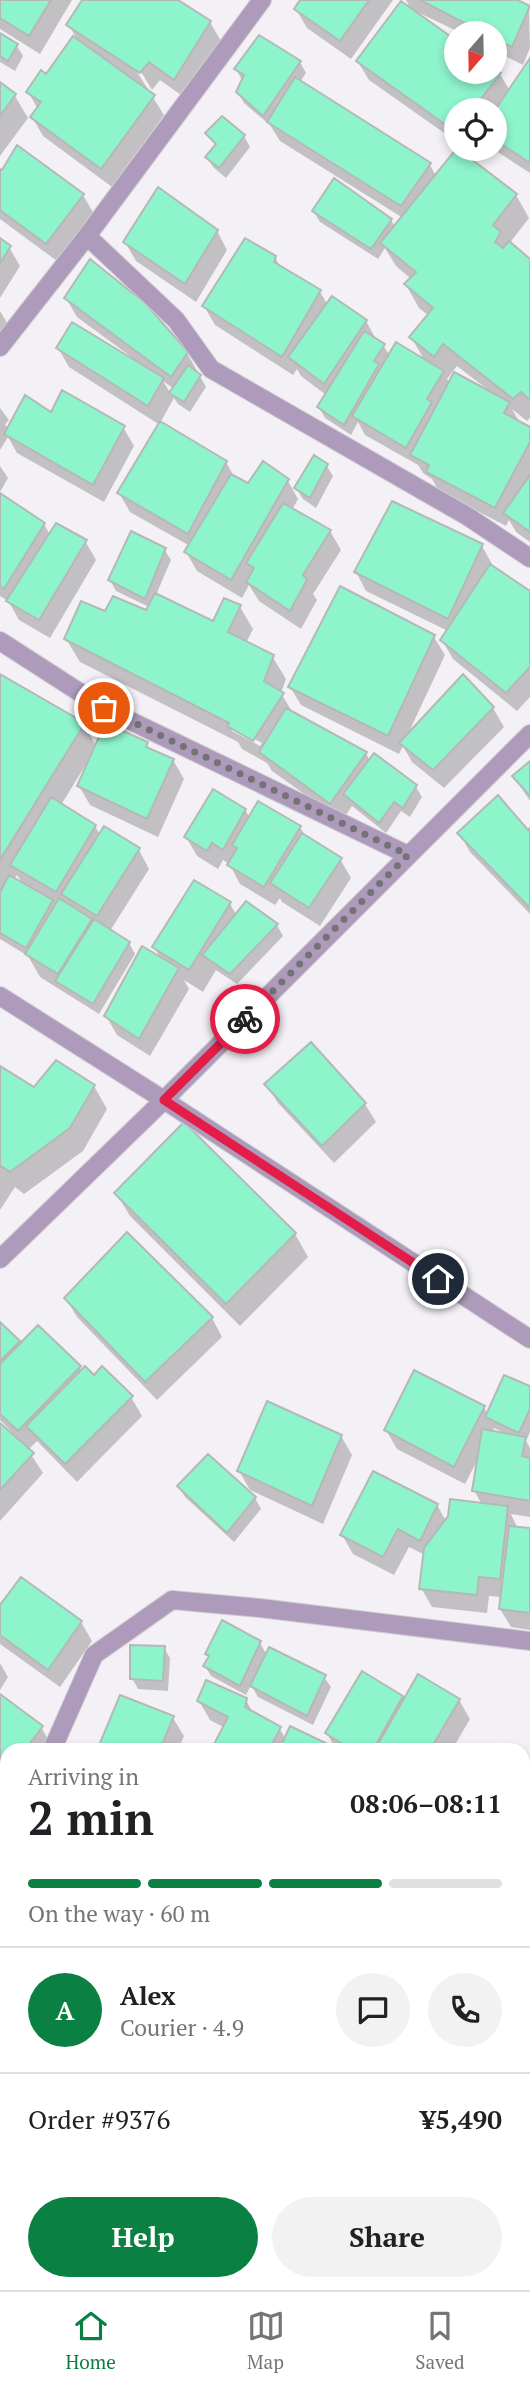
<!DOCTYPE html>
<meta charset="utf-8">
<style>
body{margin:0;font-family:"PT Serif",serif;background:#f2f2f2;color:#202124;height:100vh;display:flex;flex-direction:column;font-size:26px;white-space:nowrap}
*{box-sizing:border-box;margin:0}
p{font-size:23px;color:#757577}
.icon{flex:none;width:38px;height:38px;fill:none;stroke:currentColor;stroke-width:2;stroke-linecap:round;stroke-linejoin:round}
.map{position:relative;flex:1;overflow:hidden}
.sheet{position:absolute;left:0px;top:1743px;width:530px;height:548px;display:flex;flex-direction:column;background:#fff;border-radius:21px 21px 0 0;box-shadow:0 4px 10px #0003}
.sheet>*{flex:none}
.needle{width:46px;rotate:200deg}
.tools{position:absolute;left:444px;top:21px;display:grid;gap:14px}
.tools a{display:grid;place-items:center;width:63px;height:63px;border-radius:50%;background:#fff;box-shadow:0 4px 10px #0003;font-size:35px}
.pin{position:absolute;display:grid;place-items:center;width:60px;height:60px;color:#fff;margin:-30px;border:4px solid #fff;border-radius:50%;box-shadow:0 2px 7px #0007}
.courier{position:absolute;display:grid;place-items:center;width:70px;height:70px;margin:-35px;border:5px solid #e11d48;border-radius:50%;background:#fff;color:#222;box-shadow:0 2px 9px #0007}
.summary em{font-style:normal;font-weight:700}
.summary div{display:flex;flex-direction:column-reverse}
.summary{display:flex;align-items:center;justify-content:space-between;height:119px;padding:0 28px}
h1{font-size:46px;font-weight:700;line-height:52px}
.bar{display:grid;grid-template-columns:repeat(4,1fr);gap:10px 7px;align-content:center;height:84px;padding:0 28px}
.bar i{height:9px;border-radius:5px;background:#e0e0e0}
.bar .active{background:#0b8043}
.bar p{grid-column:span 4}
.line{display:flex;align-items:center;gap:18px;padding:0 28px;border-top:2px solid #e0e0e0}
.line div{flex:1}
.round{display:grid;place-items:center;flex:none;width:74px;height:74px;border-radius:37px;background:#f2f2f2}
.button{display:flex;gap:14px;margin-top:auto;padding:14px 28px}
.button a{flex:1;height:80px;border-radius:42px;background:#0b8043;color:#fff;font-size:28px;font-weight:700;line-height:80px;text-align:center}
.button a+a{background:#f2f2f2;color:#202124}
.tab-bar{display:flex;justify-content:space-around;align-items:center;height:98px;border-top:2px solid #e0e0e0;background:#fff;font-size:19px;color:#757577}
.tab-bar a{display:grid;justify-items:center;gap:4px}
.tab-bar .active{color:#0b8043}
.map>svg:first-child{display:block}
.shadow{fill:#0003;fill-rule:evenodd}
.building{fill:#8df4cc;stroke:#b4b9b7;stroke-width:2}
.lines{fill:none;stroke-linecap:round;stroke-linejoin:round}
.lane-casing{stroke:#d0ced2;stroke-width:20}
.street-casing{stroke:#d0ced2;stroke-width:20}
.lane{stroke:#ae9aba;stroke-width:18}
.street{stroke:#ae9aba;stroke-width:18}
.done{stroke:#737275;stroke-width:7;stroke-dasharray:0 12.6}
.route{stroke:#e11d48;stroke-width:9}
</style>
<div class="map">
<svg width="530" height="2290" viewBox="0 0 530 2290">
<rect width="100%" height="100%" fill="#f4f1f6"/>
<path class="shadow" d="M0,0H72L40,54L0,29Z
M84,0H175L210,22L221,41L185,98L160,80L152,90L137,65L134,67L164,115L112,187L43,136L32,117L38,109L28,92L46,76L75,36L69,25Z
M302,0H393L351,59L307,28L296,9Z
M406,0H514L529,7L530,48L523,65L495,51V33H461L411,9Z
M0,35L17,46L23,56L15,71L0,62Z
M530,61V173L493,149H495V110H457V142L369,80L358,62L457,72H495L500,74L510,91Z
M300,62L306,73L300,82L430,165L436,176L516,195L529,218L509,244L530,261V418L527,421L512,409L520,423L530,429V542L516,532L509,520L506,526L439,491L432,479L423,473L418,465L365,435L358,422L351,435L325,418L319,407L326,395L301,376L297,369L293,375L215,325L204,306L275,257L281,268L320,292L328,305L366,321L377,341L383,345L390,356L425,361L411,337L429,316L419,308L406,285L411,279L396,266L385,248L378,259L320,222L314,212L391,220L395,227L403,218L280,141L270,125L244,103L238,92L242,80L236,69ZM457,366L487,389L486,391L450,384L447,379Z
M0,84L15,96L28,118L0,156Z
M222,119L244,136L250,147L226,178L213,167L207,157L216,146L207,133Z
M0,171L83,195L94,214L57,261L0,219Z
M217,231L227,250L196,302L136,261L125,242Z
M0,240L9,247L20,266L0,298Z
M66,298L187,353L206,387L190,412L178,404L174,398L160,423L226,462L235,478L249,486L288,481L298,499L292,510L330,531L341,550L313,594L317,600L301,629L259,601L249,585L242,598L197,571L186,552L190,546L130,512L119,493L160,425L69,367L58,348L128,358L130,356L77,317ZM163,381L174,389L171,394Z
M0,311L10,328L0,342Z
M0,408L9,420L5,424L9,430L51,415L123,427L134,446L104,502L17,453L8,437L0,450Z
M326,465L333,476L316,508L303,499L296,488Z
M0,466L8,478L0,492Z
M0,495L44,524L50,535L85,541L96,560L50,638L19,620L9,602L0,596Z
M482,546L492,564L491,567L530,593V697L517,711L453,659L442,640L448,631L366,591L356,572Z
M164,549L171,560L156,595L214,624L240,607L253,629L246,643L272,656L286,679L281,693L294,715L366,753L370,761L374,755L416,787L422,797L410,817L401,811L386,833L352,806L342,821L272,771L267,763L242,749L238,742L80,662L66,639L106,614L147,612L149,607L116,591L110,580ZM232,727L262,743L260,746L232,731Z
M434,637L445,655L408,734L493,708L504,727L444,788L412,762L403,746L399,754L301,705L290,687Z
M0,676L84,724L96,746L146,743L151,751L173,760L184,779L158,837L90,805L79,786L87,768L85,766L61,805L95,826L100,835L139,850L149,869L110,931L129,943L135,954L99,1014L40,977L28,956L0,939ZM17,875L23,885L14,880Z
M530,763V801L514,777Z
M245,810L250,818L300,827L306,837L340,859L351,878L320,926L282,902L280,898L275,905L240,884L230,865L223,860L218,869L197,856L186,837Z
M530,831V914L470,852L459,833H528Z
M230,904L237,916L277,925L283,936L237,984L216,970L203,992L184,980L189,989L150,1056L117,1035L106,1016L161,960L154,947Z
M0,1068L35,1090L94,1086L107,1109L83,1151L24,1194L15,1187L0,1210Z
M267,1085L365,1104L376,1122L334,1163L278,1103Z
M116,1193L295,1234L308,1257L240,1326L130,1216Z
M127,1235L212,1318L222,1337L157,1400L77,1317L66,1298Z
M0,1325L21,1345L79,1367L82,1372L131,1397L142,1416L77,1482L37,1441L28,1450L43,1473L0,1521V1425L9,1433L11,1431L0,1420Z
M530,1388V1432L526,1441L530,1448V1517L511,1514L518,1529L530,1530V1630L511,1627L500,1609L502,1597L489,1596L487,1613L432,1607L421,1588L425,1555L409,1547L394,1575L353,1554L342,1535L437,1505L446,1521L482,1505L474,1490L478,1459L465,1484L397,1449L386,1430L484,1407L488,1415ZM494,1428L506,1434L491,1433Z
M341,1436L352,1455L323,1524L250,1490L239,1471Z
M179,1487L255,1498L261,1509L234,1542L185,1497Z
M0,1608L81,1622L92,1641L60,1687L0,1644Z
M260,1643L267,1655L324,1677L331,1687L313,1725L258,1697L251,1685L246,1695L211,1676L205,1666L210,1658L207,1654Z
M164,1648L170,1658L168,1691L138,1689L132,1678Z
M0,1663L8,1677L0,1690Z
M0,1696L41,1727L52,1746L49,1750H7V1800L0,1794Z
M402,1697L404,1701L459,1700L470,1719L452,1750H336L327,1733Z
M246,1700L254,1715L279,1728L286,1739L291,1728L336,1750H213L225,1728L210,1720L199,1701Z
M173,1718L184,1736L178,1750H99Z
M523,1784L530,1787V1841L523,1838Z
M523,1850L530,1853V1939L523,1936Z
M523,1991L528,2000L530,1996V2021L523,2009Z
M7,2024V2106L4,2111L7,2116V2137L0,2150V2038Z
M523,2025L530,2029V2066L526,2075L523,2074Z
M523,2138L530,2141V2171L523,2185Z
M7,2170V2263L0,2257V2183Z
M66,2284H133L136,2290H63Z
M164,2284H263L267,2290H165Z
M376,2284H426L423,2290H383Z"/>
<path class="building" d="M0,0H51L29,36L0,18Z
M82,0H178L211,21L174,80L149,62L140,73L66,25Z
M300,0H369L340,41L294,9Z
M420,0H518L530,6L512,47L495,39V33H484Z
M401,1L457,41V72H495V69L501,73L472,110H457L456,132L356,61Z
M0,33L18,44L8,61L0,56Z
M259,35L301,61L263,116L236,92L244,75L234,69Z
M73,36L155,95L101,169L30,117L41,102L26,92L41,70L46,74Z
M530,58V163L495,140V110Z
M295,77L431,163L401,206L267,122Z
M0,82L16,94L0,116Z
M222,116L245,135L219,168L205,157L216,144L205,133Z
M17,145L84,194L46,244L0,210V169L2,170Z
M457,148L517,194L493,225L501,232L495,242L503,248L509,241L530,259V400L521,392L513,399L443,344L434,357L409,337L433,308L404,284L416,272L380,243Z
M334,178L392,219L371,249L312,211Z
M158,187L218,230L185,284L123,242Z
M0,238L11,246L0,263Z
M245,238L276,256L274,262L321,290L282,357L202,306Z
M90,259L145,303L188,352L171,377L64,298Z
M332,296L367,320L324,384L288,357Z
M72,322L164,378L148,406L56,348Z
M364,331L385,344L374,361L379,364L344,425L317,407Z
M396,342L444,371L427,399L432,402L406,448L352,416Z
M188,365L201,375L184,402L169,393Z
M454,372L510,402L504,413L530,427V442L495,508L426,472L429,465L410,455Z
M62,390L125,426L93,485L4,434L25,395L51,412Z
M160,421L227,461L188,534L117,493Z
M314,455L328,464L310,498L294,488Z
M263,461L289,479L231,580L184,552L231,474L248,483Z
M530,475V532L503,513Z
M0,493L45,523L4,589L0,586Z
M392,501L483,544L448,619L354,572Z
M283,503L331,530L303,575L307,580L290,611L246,582L254,568L246,563Z
M56,523L87,540L39,620L6,601Z
M131,531L166,548L145,599L108,580Z
M490,564L530,591V667L506,693L440,640Z
M340,586L435,635L388,736L288,687Z
M155,593L213,621L224,598L241,605L228,632L274,655L264,681L284,693L253,741L227,726L229,723L64,639L81,601L105,611L113,596L146,610Z
M0,674L85,723L0,860Z
M463,674L494,707L433,770L399,743Z
M286,708L367,752L330,804L259,752Z
M105,723L148,742L146,747L174,759L147,819L77,786Z
M374,753L417,785L403,808L394,802L379,823L343,794Z
M530,761V796L512,776Z
M213,789L246,809L223,850L212,843L207,851L184,837Z
M498,795L528,830L530,828V908L457,833Z
M51,797L96,825L56,892L10,865Z
M258,801L301,826L264,887L227,865L237,848L232,845Z
M104,826L140,848L97,916L61,894Z
M302,833L342,858L309,908L270,883Z
M9,875L53,900L26,948L0,933V892Z
M194,880L231,902L189,970L152,947Z
M59,898L92,919L58,974L25,954Z
M246,901L278,924L230,974L202,955Z
M94,919L130,942L93,1004L55,981Z
M142,946L179,968L139,1039L104,1016Z
M311,1042L366,1103L322,1146L264,1084Z
M56,1060L95,1085L70,1128L10,1172L1,1166L0,1167V1066L34,1087Z
M184,1122L296,1233L226,1304L114,1193Z
M127,1232L213,1317L145,1382L64,1298Z
M0,1322L20,1341L0,1361Z
M38,1325L81,1366L18,1431L0,1414V1364Z
M85,1366L94,1375L102,1366L133,1396L65,1464L26,1426Z
M414,1370L485,1406L454,1467L384,1430Z
M504,1375L530,1386V1409L519,1433L485,1417Z
M267,1401L342,1435L312,1506L237,1471Z
M0,1423L34,1453L0,1490Z
M482,1429L526,1437L522,1456L530,1458V1501L472,1491Z
M208,1454L256,1497L227,1533L177,1486Z
M373,1471L438,1504L420,1541L398,1529L383,1557L340,1535Z
M450,1499L508,1506L500,1579L479,1577L477,1595L419,1589L424,1548L448,1516Z
M509,1526L530,1528V1613L499,1609Z
M21,1577L82,1621L48,1670L0,1635V1605Z
M222,1620L261,1641L240,1686L203,1666L209,1656L205,1654Z
M130,1645L165,1646L163,1681L130,1679Z
M269,1647L326,1675L307,1716L250,1686Z
M362,1671L403,1696L373,1750H352L325,1733Z
M418,1674L460,1699L430,1750H384L377,1746Z
M206,1680L247,1698L245,1707L281,1727L269,1750H211L228,1717L197,1701Z
M0,1694L43,1726L25,1750H7V1774L0,1783Z
M120,1695L174,1716L160,1750H97Z
M290,1726L334,1747L333,1750H279Z
M523,1782L530,1785V1829L523,1825Z
M523,1848L530,1851V1927L523,1924Z
M7,2020V2089L0,2086V2034Z
M523,2023L530,2027V2044L523,2058Z
M7,2166V2251L0,2248V2180Z
M523,2232L530,2235V2290H430L433,2284H523Z
M64,2284H122L119,2290H61Z
M162,2284H258L255,2290H167L161,2287Z"/>
<g class="lines">
<defs>
<path id="lane" d="M87,236L176,320L211,369L467,516L530,558
M0,641L104,708L408,855"/>
<path id="street" d="M0,347L87,236L262,0
M0,996L164,1100L530,1339
M0,1259L164,1100L530,734
M52,1750L94,1655L172,1600L260,1608L530,1641
M0,1868L7,1852
M523,2096L530,2100"/>
</defs>
<use href="#lane" class="lane-casing"/>
<use href="#street" class="street-casing"/>
<use href="#lane" class="lane"/>
<use href="#street" class="street"/>
</g>
<g class="lines">
<path class="done" d="M104,708L408,855L245,1019"/>
<path class="route" d="M245,1019L164,1100L438,1279"/>
</g>
</svg>
<div class="tools">
<a><svg class="needle" viewBox="-14 -14 28 28"><path d="M0-13l5 13h-10z" fill="#e53935"/><path d="M0 13l5-13h-10z" fill="#757577"/></svg></a>
<a><svg class="icon" aria-label="locate" viewBox="0 0 24 24"><circle cx="12" cy="12" r="6"/><path d="M12 2v4M12 18v4M2 12h4M18 12h4"/></svg></a>
</div>
<div class="pin" style="left:104px;top:708px;background:#ea580c"><svg class="icon" aria-label="bag" viewBox="0 0 24 24"><path d="M5 8h14l-1 12H6zM9 8a3 3 0 0 1 6 0"/></svg></div>
<div class="pin" style="left:438px;top:1279px;background:#1f2937"><svg class="icon" aria-label="home" viewBox="0 0 24 24"><path d="M3 11l9-7 9 7M6 9v11h12V9"/></svg></div>
<div class="courier" style="left:245px;top:1019px"><svg class="icon" aria-label="bike" viewBox="0 0 24 24"><circle cx="6" cy="16" r="4"/><circle cx="18" cy="16" r="4"/><path d="M6 16l4-8h5l3 8M10 8l3 8H6M13 5h3"/></svg></div>
<section class="sheet">
<div class="summary"><div><h1>2 min</h1><p>Arriving in</p></div><em>08:06–08:11</em></div>
<div class="bar"><i class="active"></i><i class="active"></i><i class="active"></i><i></i><p>On the way · 60 m</p></div>
<div class="line" style="height:126px"><b class="round" style="background:#0b8043;color:#fff">A</b><div><b>Alex</b><p>Courier · 4.9</p></div><a class="round"><svg class="icon" aria-label="chat" viewBox="0 0 24 24"><path d="M4 5h16v11H9l-5 4z"/></svg></a><a class="round"><svg class="icon" aria-label="phone" viewBox="0 0 24 24"><path d="M5 4h4l2 5-3 2q2 4 5 5l2-3 5 2v4C11 20 4 13 5 4z"/></svg></a></div>
<div class="line" style="height:91px"><div>Order #9376</div><b>¥5,490</b></div>
<div class="button"><a>Help</a><a>Share</a></div>
</section>
</div>
<nav class="tab-bar">
<a class="active"><svg class="icon" aria-label="home" viewBox="0 0 24 24"><path d="M3 11l9-7 9 7M6 9v11h12V9"/></svg>Home</a>
<a><svg class="icon" aria-label="map" viewBox="0 0 24 24"><path d="M3 6l6-2 6 2 6-2v14l-6 2-6-2-6 2zM9 4v14M15 6v14"/></svg>Map</a>
<a><svg class="icon" aria-label="saved" viewBox="0 0 24 24"><path d="M7 4h10v16l-5-4-5 4z"/></svg>Saved</a>
</nav>
